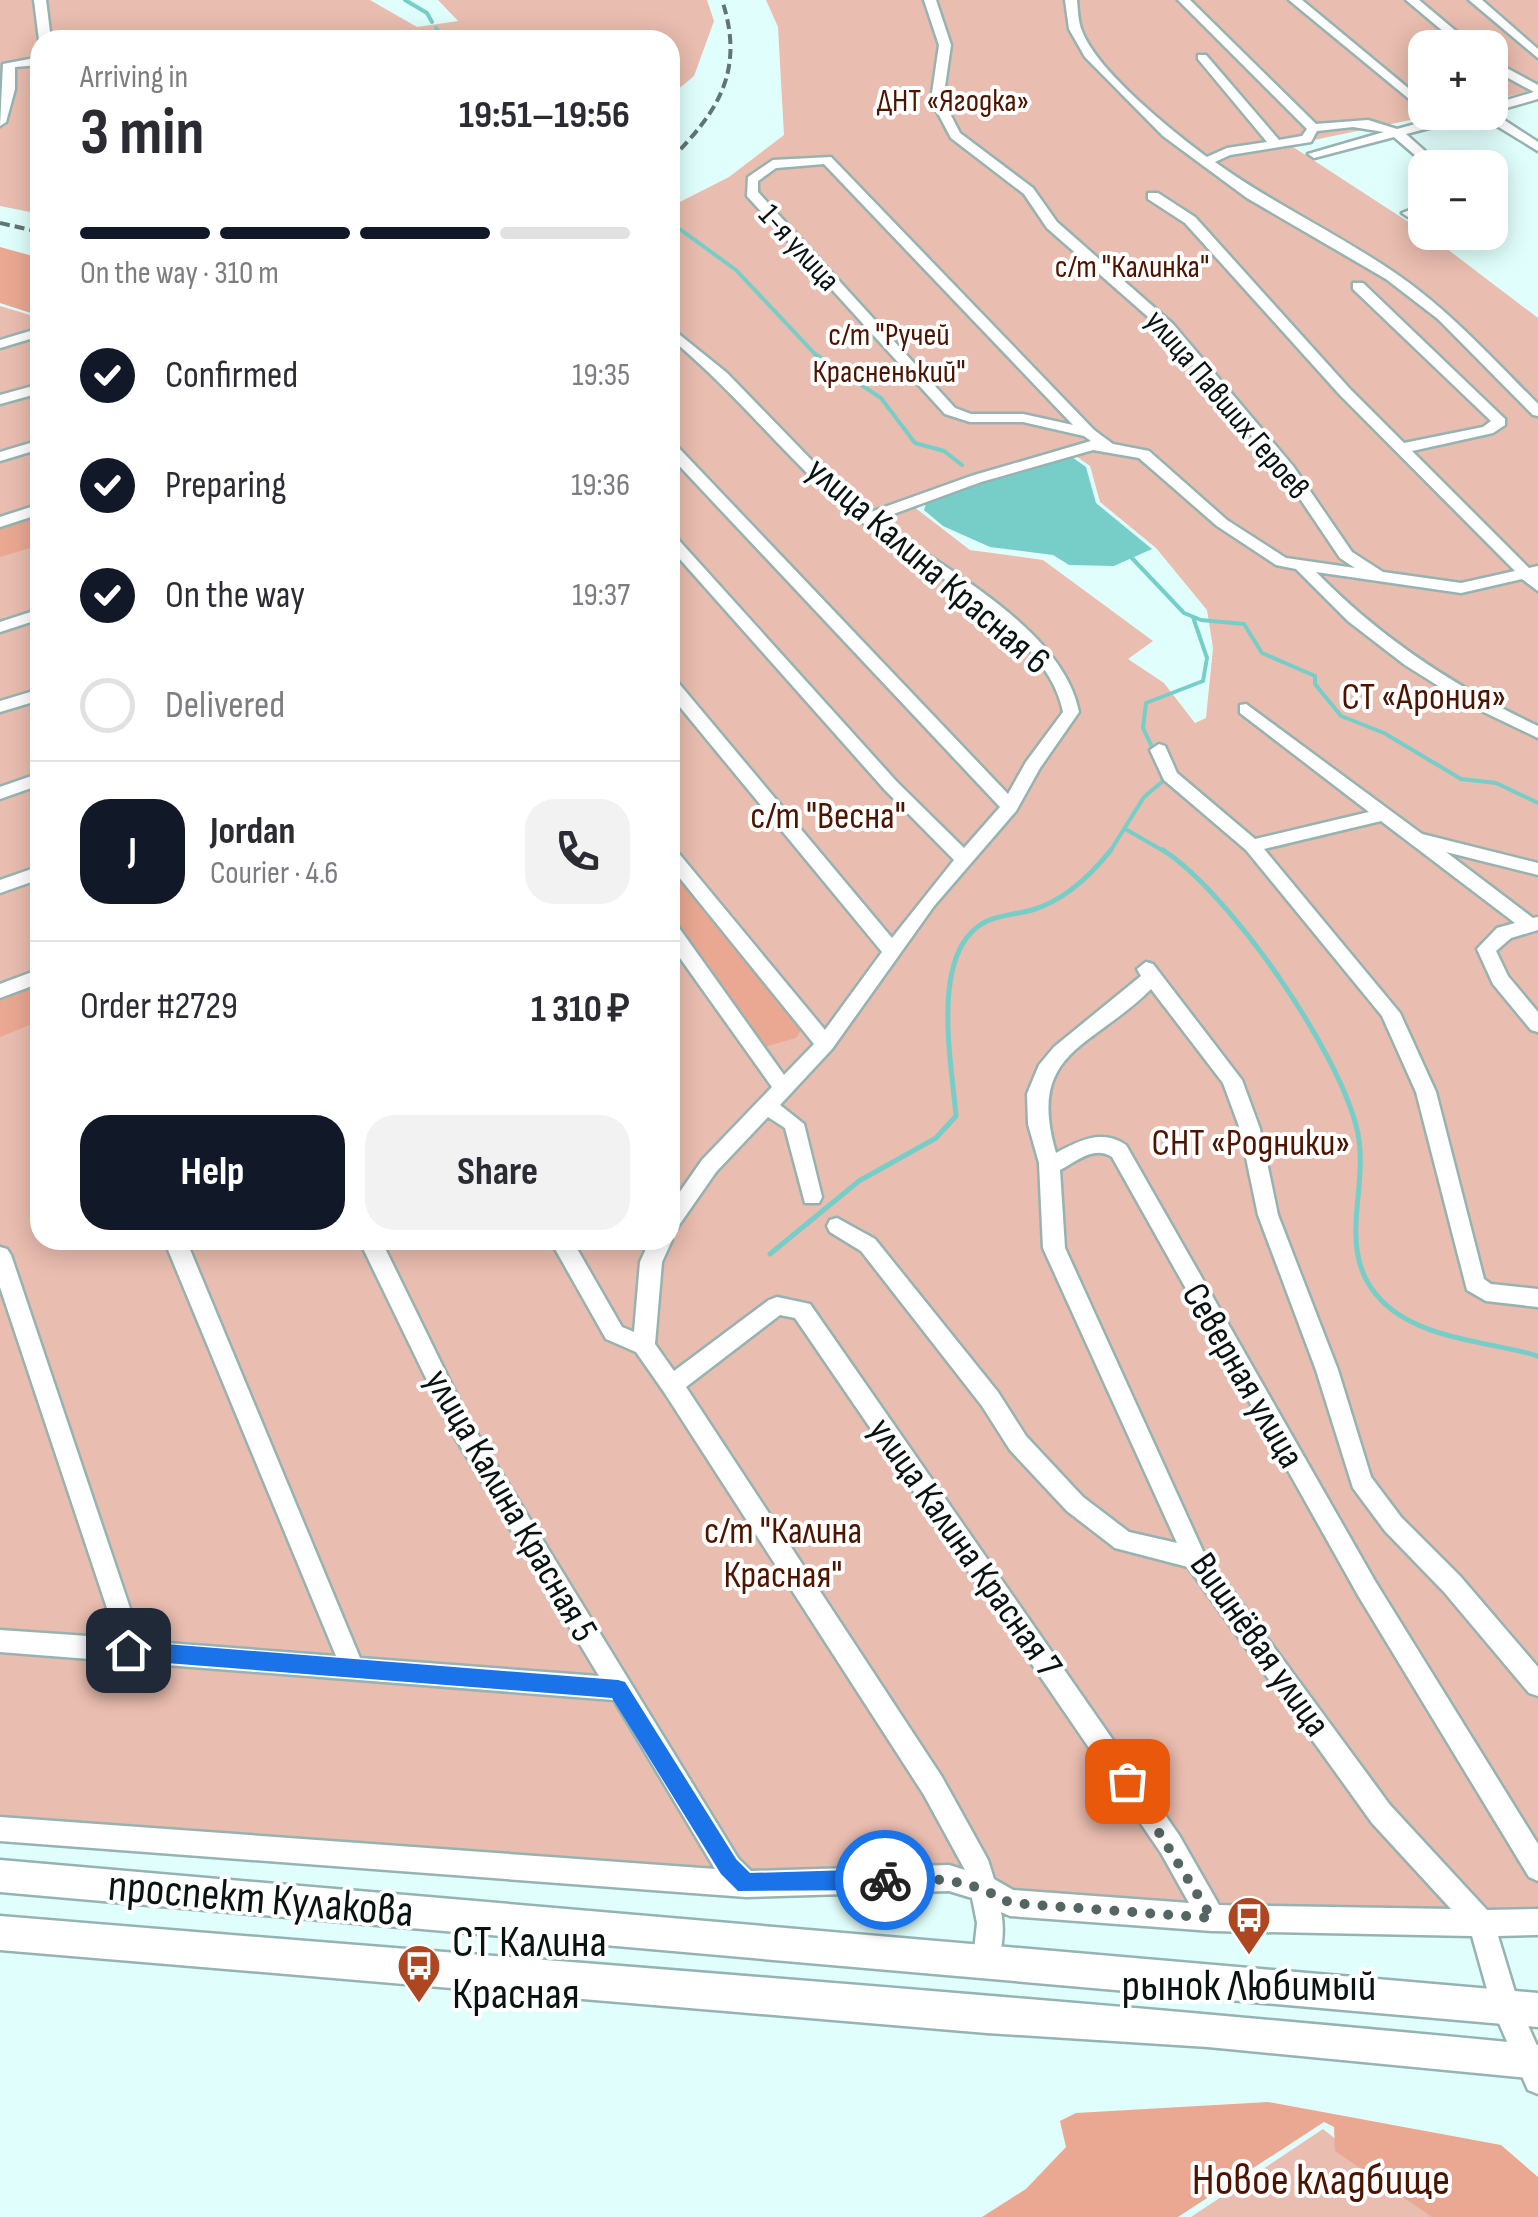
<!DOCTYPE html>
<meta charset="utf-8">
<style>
body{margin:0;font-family:"Sofia Sans Condensed",sans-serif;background:#f2f2f3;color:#2b2b33;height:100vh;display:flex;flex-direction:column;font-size:38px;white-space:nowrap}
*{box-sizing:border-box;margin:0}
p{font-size:32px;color:#7c7c81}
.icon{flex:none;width:55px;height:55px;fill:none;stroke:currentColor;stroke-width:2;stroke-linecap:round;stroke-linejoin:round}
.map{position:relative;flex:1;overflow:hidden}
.side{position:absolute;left:30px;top:30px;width:650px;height:1220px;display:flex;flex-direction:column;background:#fff;border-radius:30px;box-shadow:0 5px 25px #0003}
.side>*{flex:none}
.tools{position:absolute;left:1408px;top:30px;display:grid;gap:20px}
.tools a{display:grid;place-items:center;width:100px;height:100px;border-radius:20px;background:#fff;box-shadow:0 5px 25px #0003;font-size:50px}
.pin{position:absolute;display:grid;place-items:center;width:85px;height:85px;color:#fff;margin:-42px;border-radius:20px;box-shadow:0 5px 15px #0006}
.courier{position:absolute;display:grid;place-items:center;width:100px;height:100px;margin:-50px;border:8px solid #1a73e8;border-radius:50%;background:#fff;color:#222;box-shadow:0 2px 12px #0007}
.overview em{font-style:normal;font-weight:700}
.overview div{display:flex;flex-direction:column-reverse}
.overview{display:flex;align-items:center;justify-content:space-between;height:170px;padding:0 50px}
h1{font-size:65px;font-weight:700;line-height:75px}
.bar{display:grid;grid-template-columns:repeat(4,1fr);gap:15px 10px;align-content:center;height:120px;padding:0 50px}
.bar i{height:12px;border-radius:8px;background:#e1e1e2}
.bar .active{background:#111827}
.bar p{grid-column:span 4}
.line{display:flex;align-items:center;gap:25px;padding:0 50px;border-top:2px solid #e1e1e2}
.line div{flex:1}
.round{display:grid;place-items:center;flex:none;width:105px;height:105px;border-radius:30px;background:#f2f2f3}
ol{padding:0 50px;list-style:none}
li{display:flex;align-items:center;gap:30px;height:110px}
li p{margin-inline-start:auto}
li .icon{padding:10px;border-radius:50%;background:#111827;color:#fff;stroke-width:4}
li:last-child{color:#7c7c81}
li i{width:55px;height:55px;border:5px solid #e1e1e2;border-radius:50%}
.button{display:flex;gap:20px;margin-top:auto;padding:20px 50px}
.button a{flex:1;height:115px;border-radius:30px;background:#111827;color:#fff;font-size:40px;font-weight:700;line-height:115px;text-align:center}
.button a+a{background:#f2f2f3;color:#2b2b33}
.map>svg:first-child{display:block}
.green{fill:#e9bdaf;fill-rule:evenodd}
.forest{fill:#eaa892}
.water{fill:#77cec9}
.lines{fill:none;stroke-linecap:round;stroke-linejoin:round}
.stream-far1{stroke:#77cec9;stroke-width:4}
.stream{stroke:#77cec9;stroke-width:5}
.minor-casing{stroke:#96b3b1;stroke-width:5}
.major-casing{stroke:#96b3b1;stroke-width:5}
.minor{fill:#fff;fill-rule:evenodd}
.major{fill:#fff;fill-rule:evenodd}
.rail{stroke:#627573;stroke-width:4;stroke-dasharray:10 5;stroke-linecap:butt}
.route{fill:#1a73e8}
.done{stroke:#546664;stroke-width:10;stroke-dasharray:0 18}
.labels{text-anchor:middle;stroke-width:8;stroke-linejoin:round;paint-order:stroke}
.far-park-label{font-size:32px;fill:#4d1400;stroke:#fff}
.far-street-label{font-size:32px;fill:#081312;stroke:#fff}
.street-label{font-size:38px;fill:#081312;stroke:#fff}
.park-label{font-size:38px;fill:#4d1400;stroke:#fff}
.near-street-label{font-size:45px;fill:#081312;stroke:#fff}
.near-poi-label{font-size:45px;fill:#081312;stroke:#fff;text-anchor:start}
.near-park-label{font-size:45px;fill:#4d1400;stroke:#fff}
</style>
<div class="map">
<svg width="1538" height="2217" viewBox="0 0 1538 2217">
<rect width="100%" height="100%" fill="#e0fffc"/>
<path class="green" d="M0,0H370L417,27L458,21L438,0H707L714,21L694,76L670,96V40H40V214L0,206Z
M766,0H1538V89L1490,101V48H1425V112L1444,113L1290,145L1430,236L1538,318V1927L0,1834V306L40,318V1240H670V207L729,177L784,135L778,27ZM1066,449L1090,466L1100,502L1156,548L1207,610L1213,648L1206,718L1195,723L1164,683L1128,659L1153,641L1043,560L970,550L905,500Z
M1323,2129L1434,2217H1191Z"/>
<path class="forest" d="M0,247L40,258V316L0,303Z
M40,512V545L0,557V524Z
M670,861L803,1027L796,1038L764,1047L670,919Z
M40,984V1021L0,1037V1000Z
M1268,2102L1501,2145L1538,2177V2217H1432L1335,2151L1334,2127L1324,2122L1178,2217H982L1026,2189L1066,2147L1060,2121L1076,2113Z"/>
<path class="water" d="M1069,455L1086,467L1096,503L1152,549L1114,566L1069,565L1053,555L990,547L943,526L924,510L927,500Z"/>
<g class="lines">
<path class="stream-far1" d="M405,0L427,13L432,22
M436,28L444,40
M670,222L736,270L815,354L881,398L915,443L944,451L962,465
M1130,556L1184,613L1201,620L1244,624L1262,653L1315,676V684L1341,716L1384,733L1461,779L1496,783L1538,803
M1155,753L1143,728L1146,703L1203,681L1207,658L1193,617
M1127,830L1167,853
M1109,853L1144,797L1163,781L1159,768"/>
<path class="stream" d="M1163,850C1231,894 1342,1055 1358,1134C1369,1192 1334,1253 1382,1301C1421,1340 1488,1341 1538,1356
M770,1254L859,1181L936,1138L956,1116C952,1064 928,949 987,921C1001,915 1017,914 1032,910C1063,901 1091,875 1111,850"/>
<defs>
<path id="minor" d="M34,0H46L51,40H39Z
M924,0H936L951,45L943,100L960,133L1033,188L1057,222L1173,324L1293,466L1352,552L1383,572L1461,583L1515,571L1340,395L1185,223L1148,199V193H1158L1195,217L1350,389L1404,443L1483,427L1491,421L1353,289V283H1363L1505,419V425L1493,433L1412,451L1529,568L1538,566V591L1522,579L1461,593L1316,572C1380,638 1455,687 1538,726V738L1467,704L1405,665L1348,621L1296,569L1276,565L1217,526L1139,458L1093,450L981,482L877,520C940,567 1063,628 1079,712L1040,768L1016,811L934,906L832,1049L780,1105L804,1124L822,1197L819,1203H805L785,1128L768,1117L716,1172L677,1228L670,1230V1206L702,1160L772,1087L670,944V923L677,925L784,1075L814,1044L670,866V848L676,850L825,1030L882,952L670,695V679L676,680L892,938L954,860L885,790L670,548V534L675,536L897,782L964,848L1000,807L670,456V443L675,444L1008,794L1026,762L1063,712C1046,624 901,560 838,503C780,450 731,388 670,338V327L727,373L823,472L868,513L971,476L1091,441L1084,436L1023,422H970L945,414L747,196L748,177L773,160L831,157L1094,430L1113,444L1149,451L1227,520L1286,558L1355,568L1340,558L1282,472L1163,330L1047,228L1024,194L951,138L931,100L939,45ZM824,164L1073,425L1023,414H971L955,408L758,192V181L776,168Z
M1065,0H1077C1078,10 1078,22 1082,31C1097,71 1172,131 1207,157L1227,148L1267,142L1198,59V55H1206L1279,140L1302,136L1307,129L1178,0H1190L1316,124L1368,120L1397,129L1460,112H1490V105L1534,92L1490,68V59L1538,85V99L1492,112L1538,142V151L1479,115L1406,134L1444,168H1430L1394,137L1314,158L1308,154L1384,132L1353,127L1317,131L1311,142L1230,155L1215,162C1273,204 1339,234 1398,275C1450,311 1493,359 1538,404V416L1533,415L1438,319L1386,279L1247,198L1163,136L1085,57L1069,29Z
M1289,0H1302L1425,102V112Z
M1406,0H1419L1476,48H1463Z
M1469,0H1482L1538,49V58Z
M40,57V65L15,67V89L6,122L0,126L3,64Z
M1425,204V212L1408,217L1402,213Z
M40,328V336L0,348V340Z
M40,384V393L0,404V395Z
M40,440V449L0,461V452Z
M40,504V514L0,527V517Z
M40,609V619L0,632V622Z
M40,689V700L0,712V701Z
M1246,704L1422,834L1538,863V875L1446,852L1533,918L1538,917V930L1511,938L1496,951L1508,976L1538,1012V1032L1531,1030L1493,984L1477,949L1497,928L1515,923L1381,821L1264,849L1400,1013L1436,1092L1484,1279L1491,1284L1538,1289V1307L1486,1301L1467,1290L1416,1092L1382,1016L1246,850L1164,780L1150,750L1159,744L1165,746L1177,773L1255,839L1369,812L1240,713V705Z
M40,773V785L0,799V787Z
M40,866V879L0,893V880Z
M1146,962L1153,964L1242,1080L1260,1129L1278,1215L1338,1370L1371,1477L1401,1517L1460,1576L1538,1667V1696L1529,1693L1444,1592L1385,1531L1353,1488L1316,1370L1258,1215L1240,1129L1223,1083L1151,989C1091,1049 1026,1051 1056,1153C1080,1140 1102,1129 1126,1145L1375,1581L1538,1844V1881L1529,1877L1359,1597L1112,1157C1094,1145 1076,1162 1060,1170L1065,1248L1203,1551L1390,1805L1487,1910L1538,1909V1935L1498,1936L1519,2005L1538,2048V2094L1528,2090L1492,2007L1472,1936L1212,1931L1010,1916L1001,1912C1005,1930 1002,1953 995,1969L986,1973L977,1969L973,1960L977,1923L972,1898L949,1891L746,1897L0,1841V1817L715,1869L614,1700L0,1652V1630L117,1638L0,1287V1247L7,1249L11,1255L141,1641L336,1656L164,1240H186L360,1658L599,1676L453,1434L359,1240H381L469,1420L738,1858L751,1871L949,1865L965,1870L924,1795L664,1392L636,1352L606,1339L550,1240H572L622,1327L634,1332L640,1262L650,1240H670V1237L672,1240L662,1262L655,1344L674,1371L769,1300L777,1297L810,1304L1179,1835L1219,1905L1451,1909L1372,1823L1188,1567L1115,1548L1067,1511L1010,1450L982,1406L861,1251L830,1232L827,1226L830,1220L837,1218L875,1239L998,1392L1026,1436L1083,1497L1129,1532L1177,1543L1043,1248L1039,1163L1028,1124L1027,1094L1039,1065L1054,1047L1141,976L1137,969ZM780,1315L795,1318L1161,1853L1189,1903L1013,1890L994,1879L988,1860L942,1777L686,1387Z
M40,969V983L0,998V984Z"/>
<path id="major" d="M0,1860L1538,1993V2027L0,1892Z
M0,1916C513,1959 1026,1995 1538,2045V2079L1208,2047L987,2033L0,1950Z"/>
</defs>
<use href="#minor" class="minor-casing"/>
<use href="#major" class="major-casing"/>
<use href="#minor" class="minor"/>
<use href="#major" class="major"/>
<path class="rail" d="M670,160C719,111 745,70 722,0
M0,223L40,232"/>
</g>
<path class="route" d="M128,1641L618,1680L625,1682L736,1859L750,1873L885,1869L895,1880L885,1890L738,1891L721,1874L612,1698L128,1660L119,1650Z"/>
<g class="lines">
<path class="done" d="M885,1880C936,1878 965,1877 1010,1903L1212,1918L1127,1781"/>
</g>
<defs>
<symbol id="bus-pin" viewBox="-11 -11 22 30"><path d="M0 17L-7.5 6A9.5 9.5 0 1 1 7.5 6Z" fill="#ae4721" stroke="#fff"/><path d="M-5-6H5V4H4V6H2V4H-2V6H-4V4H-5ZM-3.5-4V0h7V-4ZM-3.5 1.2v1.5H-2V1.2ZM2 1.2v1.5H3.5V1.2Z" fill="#fff"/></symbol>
</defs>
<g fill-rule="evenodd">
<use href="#bus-pin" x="1224" y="1893" width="50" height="68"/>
<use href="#bus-pin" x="394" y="1941" width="50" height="68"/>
</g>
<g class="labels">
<g class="far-park-label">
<text x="953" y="111">ДНТ «Ягодка»</text>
<text x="1132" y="277">с/т "Калинка"</text>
<text x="889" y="345">с/т "Ручей<tspan x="889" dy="37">Красненький"</tspan></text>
</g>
<g class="far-street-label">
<text transform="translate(800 247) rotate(48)" y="11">1-я улица</text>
<text transform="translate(1228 404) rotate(50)" y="11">улица Павших Героев</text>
</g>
<g class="street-label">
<text transform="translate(929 565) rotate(41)" y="13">улица Калина Красная 6</text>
<text transform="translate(1244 1375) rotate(60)" y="13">Северная улица</text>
<text transform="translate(512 1505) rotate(60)" y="13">улица Калина Красная 5</text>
<text transform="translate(966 1547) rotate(55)" y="13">улица Калина Красная 7</text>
<text transform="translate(1261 1644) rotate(55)" y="13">Вишнёвая улица</text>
</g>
<g class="park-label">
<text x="1424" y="709">СТ «Арония»</text>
<text x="828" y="828">с/т "Весна"</text>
<text x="1251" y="1155">СНТ «Родники»</text>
<text x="783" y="1543">с/т "Калина<tspan x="783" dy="44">Красная"</tspan></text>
</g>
<g class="near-street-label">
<text transform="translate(261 1897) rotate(5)" y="16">проспект Кулакова</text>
</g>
<g class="near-poi-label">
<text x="452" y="1956">СТ Калина<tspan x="452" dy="52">Красная</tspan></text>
<text x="1249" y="2000" text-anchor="middle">рынок Любимый</text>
</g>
<g class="near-park-label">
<text x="1321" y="2194">Новое кладбище</text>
</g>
</g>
</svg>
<div class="tools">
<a>+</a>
<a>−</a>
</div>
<div class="pin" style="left:1127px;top:1781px;background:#ea580c"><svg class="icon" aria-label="bag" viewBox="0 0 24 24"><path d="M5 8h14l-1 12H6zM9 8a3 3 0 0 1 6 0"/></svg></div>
<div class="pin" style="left:128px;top:1650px;background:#1f2937"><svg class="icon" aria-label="home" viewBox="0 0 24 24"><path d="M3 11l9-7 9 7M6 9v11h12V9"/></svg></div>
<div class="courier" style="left:885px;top:1880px"><svg class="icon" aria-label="bike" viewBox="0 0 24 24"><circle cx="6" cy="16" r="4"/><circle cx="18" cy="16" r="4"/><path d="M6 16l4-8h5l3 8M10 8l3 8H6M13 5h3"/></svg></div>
<section class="side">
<div class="overview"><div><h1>3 min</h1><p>Arriving in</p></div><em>19:51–19:56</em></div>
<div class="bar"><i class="active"></i><i class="active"></i><i class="active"></i><i></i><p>On the way · 310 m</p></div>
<ol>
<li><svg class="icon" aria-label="check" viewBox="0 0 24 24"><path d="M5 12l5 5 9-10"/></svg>Confirmed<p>19:35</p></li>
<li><svg class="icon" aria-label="check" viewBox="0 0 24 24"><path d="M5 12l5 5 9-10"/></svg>Preparing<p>19:36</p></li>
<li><svg class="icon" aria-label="check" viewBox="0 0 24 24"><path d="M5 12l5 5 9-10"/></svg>On the way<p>19:37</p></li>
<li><i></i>Delivered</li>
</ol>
<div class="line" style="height:180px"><b class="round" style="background:#111827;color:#fff">J</b><div><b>Jordan</b><p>Courier · 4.6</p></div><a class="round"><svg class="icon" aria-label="phone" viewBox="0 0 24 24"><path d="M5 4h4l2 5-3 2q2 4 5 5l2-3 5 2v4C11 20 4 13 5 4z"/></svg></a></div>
<div class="line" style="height:130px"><div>Order #2729</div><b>1 310 ₽</b></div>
<div class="button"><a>Help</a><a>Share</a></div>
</section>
</div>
